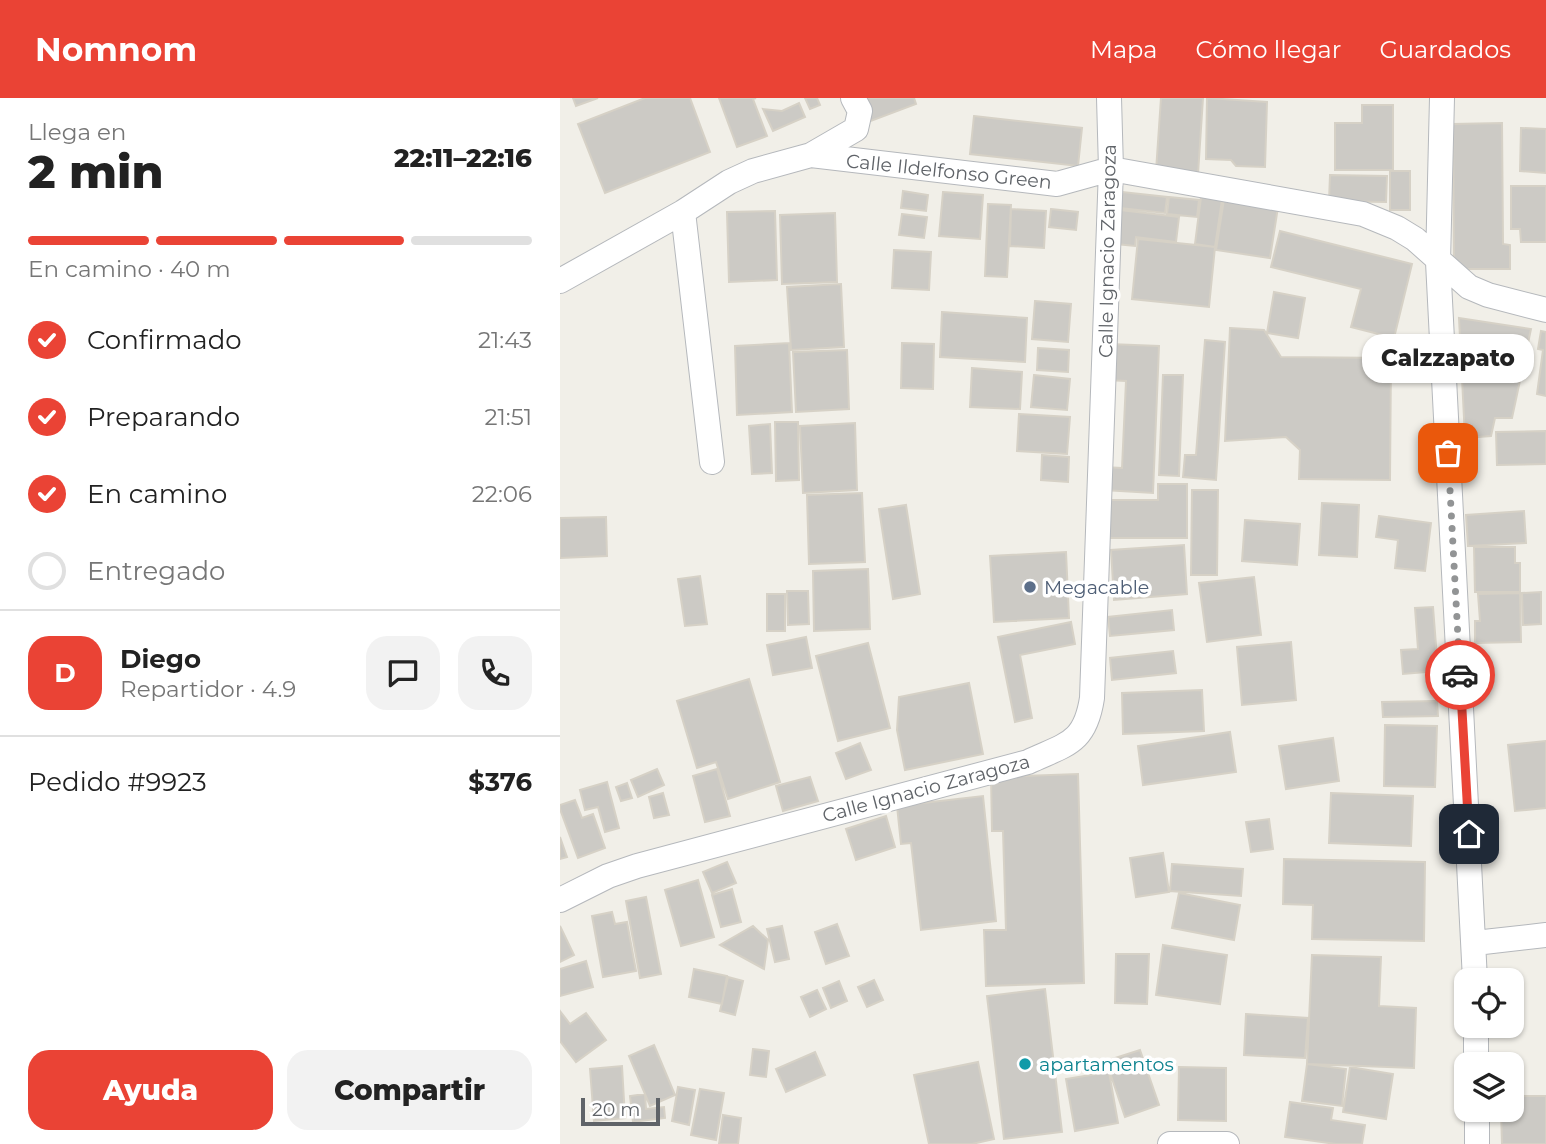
<!DOCTYPE html>
<html lang="es">
<meta charset="utf-8">
<style>
body{margin:0;font-family:Montserrat,sans-serif;background:#f2f2f2;color:#222;height:100vh;display:flex;flex-direction:column;font-size:26px;white-space:nowrap}
*{box-sizing:border-box;margin:0}
p{font-size:23px;color:#767676}
.icon{flex:none;width:38px;height:38px;fill:none;stroke:currentColor;stroke-width:2;stroke-linecap:round;stroke-linejoin:round}
.map{position:relative;flex:1;overflow:hidden}
.sheet{display:flex;flex-direction:column;background:#fff;width:560px}
.sheet>*{flex:none}
.buttons{position:absolute;left:894px;top:870px;display:grid;gap:14px}
.buttons a{display:grid;place-items:center;width:70px;height:70px;border-radius:14px;background:#fff;box-shadow:0 2px 5px #0004;font-size:35px}
.scale{position:absolute;left:21px;bottom:18px;width:79px;box-sizing:border-box;padding-left:7px;border:4px solid #5f6368;border-top:0;font-size:19px;line-height:24px;white-space:nowrap;color:#5f6368;-webkit-text-stroke:5px #fff;paint-order:stroke}
.pin{position:absolute;display:grid;place-items:center;width:60px;height:60px;color:#fff;margin:-30px;border-radius:14px;box-shadow:0 4px 10px #0006}
.courier{position:absolute;display:grid;place-items:center;width:70px;height:70px;margin:-35px;border:5px solid #ea4335;border-radius:50%;background:#fff;color:#222;box-shadow:0 2px 9px #0007}
.bubble{position:absolute;height:49px;border-radius:21px;background:#fff;box-shadow:0 2px 5px #0004;font-size:23px;font-weight:800;line-height:49px;text-align:center}
.summary em{font-style:normal;font-weight:800}
.summary div{display:flex;flex-direction:column-reverse}
.summary{display:flex;align-items:center;justify-content:space-between;height:119px;padding:0 28px}
h1{font-size:46px;font-weight:800;line-height:52px}
.bar{display:grid;grid-template-columns:repeat(4,1fr);gap:10px 7px;align-content:center;height:84px;padding:0 28px}
.bar i{height:9px;border-radius:5px;background:#e0e0e0}
.bar .selected{background:#ea4335}
.bar p{grid-column:span 4}
.line{display:flex;align-items:center;gap:18px;padding:0 28px;border-top:2px solid #e0e0e0}
.line div{flex:1}
.round{display:grid;place-items:center;flex:none;width:74px;height:74px;border-radius:21px;background:#f2f2f2}
ol{padding:0 28px;list-style:none}
li{display:flex;align-items:center;gap:21px;height:77px}
li p{margin-inline-start:auto}
li .icon{padding:7px;border-radius:50%;background:#ea4335;color:#fff;stroke-width:4}
li:last-child{color:#767676}
li i{width:38px;height:38px;border:4px solid #e0e0e0;border-radius:50%}
.primary-button{display:flex;gap:14px;margin-top:auto;padding:14px 28px}
.primary-button a{flex:1;height:80px;border-radius:21px;background:#ea4335;color:#fff;font-size:28px;font-weight:800;line-height:80px;text-align:center}
.primary-button a+a{background:#f2f2f2;color:#222}
header{display:flex;align-items:center;gap:42px;box-sizing:border-box;height:98px;padding:0 35px;background:#ea4335;color:#fff}
header strong{font-size:33px}
nav{display:flex;gap:38px;margin-inline-start:auto;font-size:24px}
main{display:flex;flex:1;min-height:0}
.map>svg:first-child{display:block}
.building{fill:#cccac5;stroke:#d6d1c6;stroke-width:2}
.lines{fill:none;stroke-linecap:round;stroke-linejoin:round}
.minor-casing{stroke:#b5b8bc;stroke-width:26}
.minor{stroke:#fff;stroke-width:24}
.done{stroke:#929495;stroke-width:7;stroke-dasharray:0 12.6}
.route{stroke:#ea4335;stroke-width:9}
.service-dot{fill:#5c6f8a;stroke:#fff;stroke-width:2.5}
.culture-dot{fill:#0f9aa8;stroke:#fff;stroke-width:2.5}
.labels{text-anchor:middle;stroke-width:7;stroke-linejoin:round;paint-order:stroke}
.street-label{font-size:19px;fill:#5f6368;stroke:#fff}
.service-label{font-size:19px;fill:#4e5e75;stroke:#fff;text-anchor:start}
.culture-label{font-size:19px;fill:#0d838f;stroke:#fff;text-anchor:start}
</style>
<header>
<strong>Nomnom</strong>
<nav><a>Mapa</a><a>Cómo llegar</a><a>Guardados</a></nav>
</header>
<main>
<section class="sheet">
<div class="summary"><div><h1>2 min</h1><p>Llega en</p></div><em>22:11–22:16</em></div>
<div class="bar"><i class="selected"></i><i class="selected"></i><i class="selected"></i><i></i><p>En camino · 40 m</p></div>
<ol>
<li><svg class="icon" aria-label="check" viewBox="0 0 24 24"><path d="M5 12l5 5 9-10"/></svg>Confirmado<p>21:43</p></li>
<li><svg class="icon" aria-label="check" viewBox="0 0 24 24"><path d="M5 12l5 5 9-10"/></svg>Preparando<p>21:51</p></li>
<li><svg class="icon" aria-label="check" viewBox="0 0 24 24"><path d="M5 12l5 5 9-10"/></svg>En camino<p>22:06</p></li>
<li><i></i>Entregado</li>
</ol>
<div class="line" style="height:126px"><b class="round" style="background:#ea4335;color:#fff">D</b><div><b>Diego</b><p>Repartidor · 4.9</p></div><a class="round"><svg class="icon" aria-label="chat" viewBox="0 0 24 24"><path d="M4 5h16v11H9l-5 4z"/></svg></a><a class="round"><svg class="icon" aria-label="phone" viewBox="0 0 24 24"><path d="M5 4h4l2 5-3 2q2 4 5 5l2-3 5 2v4C11 20 4 13 5 4z"/></svg></a></div>
<div class="line" style="height:91px"><div>Pedido #9923</div><b>$376</b></div>
<div class="primary-button"><a>Ayuda</a><a>Compartir</a></div>
</section>
<div class="map">
<svg width="986" height="1046" viewBox="0 0 986 1046">
<rect width="100%" height="100%" fill="#f1efe8"/>
<path class="building" d="M13,0H38L16,8Z
M85,0H130L150,54L45,95L18,26Z
M159,0H196L193,1L207,38L177,49Z
M245,0H257L260,7L250,11Z
M299,0H354L356,6L308,24Z
M601,0H643L638,76L596,73Z
M647,0L707,4L705,69L676,68L671,62L646,61Z
M239,5L245,19L213,33L203,11L222,13Z
M802,7H833V72H775V25H802Z
M414,18L522,30L518,68L410,56Z
M942,25L943,146L950,147V171H894L893,26Z
M961,30L986,31V75L960,73Z
M830,73H850V112H830Z
M770,77L827,78L826,104L769,103Z
M951,88H986V144H961L960,131H951Z
M343,93L368,97L366,113L341,110Z
M383,94L423,97L420,141L379,138Z
M562,94L607,99L605,115L560,110Z
M609,99L639,102L637,119L607,116Z
M641,99L662,102L655,149L635,146Z
M664,101L718,109L710,160L656,152Z
M428,106L451,107L447,179L425,178Z
M451,111L486,113L484,150L450,148Z
M491,111L518,114L516,132L489,129Z
M560,112L619,119L616,144L576,139L575,148L556,146Z
M215,113L217,182L169,184L167,114Z
M275,115L277,184L222,186L220,117Z
M342,116L367,119L364,140L339,137Z
M720,133L852,166L834,240L791,229L801,191L711,169Z
M578,141L655,149L649,209L572,201Z
M334,152L371,154L369,192L332,190Z
M281,186L284,249L231,252L227,189Z
M714,194L745,200L738,240L707,235Z
M475,203L511,206L508,244L472,241Z
M382,214L467,220L465,264L380,259Z
M899,220L971,231L952,320H935L931,338L905,340Z
M670,230L704,232L721,259L831,260L830,382L739,381L740,352L726,339L665,343Z
M981,233L986,234V298L977,296L983,252L978,251Z
M645,242L665,244L656,382L623,379L625,357H636Z
M229,245L232,314L177,317L175,248Z
M342,245L374,246L373,291L341,290Z
M549,246L599,248L593,395L544,392L545,369L562,370L566,283L547,282Z
M478,250L509,252L508,274L477,272Z
M287,252L289,311L236,314L233,254Z
M412,270L462,274L460,311L410,309Z
M474,277L510,281L507,312L471,309Z
M603,277H623L619,378L599,377Z
M459,316L510,319L507,356L457,353Z
M215,324H238L239,382L216,383Z
M295,325L297,392L243,395L240,328Z
M210,326L212,375L192,376L189,328Z
M986,333V366L937,367L936,334Z
M482,357L509,359L508,384L481,382Z
M598,386H627V440H548V402H598Z
M632,392H658L657,477H631Z
M302,395L305,464L249,466L247,397Z
M762,405L799,407L797,459L759,457Z
M346,407L360,496L333,501L319,411Z
M964,413L966,445L908,448L906,417Z
M819,418L871,425L865,473L835,470L838,442L816,439Z
M46,419L47,458L0,460V420Z
M685,422L740,426L737,467L682,463Z
M624,447L627,496L554,502L551,452Z
M914,449H955V465H960V494H915Z
M506,454L509,520L434,524L430,458Z
M308,471L310,531L254,533L253,473Z
M140,478L147,526L125,528L118,481Z
M694,479L701,537L647,544L639,485Z
M227,493H248L249,526L228,527Z
M981,494V526L963,527L962,495Z
M960,495L961,544L915,545V523H920L918,496Z
M207,496H225V533H207Z
M873,509L878,573L843,576L841,552L858,551L855,510Z
M612,512L614,532L550,538L548,519Z
M511,524L515,546L460,557L472,620L455,624L438,539Z
M246,539L252,570L213,577L207,547Z
M731,544L736,602L682,607L677,549Z
M308,545L330,630L278,643L256,558Z
M613,553L616,575L552,582L550,560Z
M189,581L220,684L168,701L156,664L137,670L117,603Z
M409,585L423,656L345,672L337,632L339,599Z
M642,592L644,633L563,636L562,595Z
M877,603L878,618L823,619L822,604Z
M825,627L877,628L875,689L824,688Z
M670,634L676,674L583,687L578,648Z
M773,640L779,683L726,691L719,648Z
M986,643V710L955,713L948,647Z
M300,645L311,672L286,681L276,655Z
M97,671L104,687L78,699L71,682Z
M157,671L170,718L145,724L133,678Z
M518,676L524,885L426,888L424,832H446L443,733H432L431,679Z
M250,679L258,703L223,713L216,688Z
M47,684L59,730L45,734L38,709L25,712L20,692Z
M67,685L72,700L61,703L56,689Z
M103,695L109,717L94,720L89,699Z
M771,695L853,698L851,748L769,745Z
M423,698L436,823L361,832L351,745L341,746L337,708Z
M15,702L22,720L33,716L45,750L18,760L0,711V707Z
M326,718L335,749L296,762L286,731Z
M709,721L713,751L691,754L686,724Z
M0,739L7,759L0,761Z
M603,755L609,794L576,799L570,760Z
M724,761L865,764L864,843L752,841L753,807L723,806Z
M167,764L176,785L152,795L143,774Z
M612,766L683,771L681,798L610,793Z
M138,782L154,839L121,848L105,792Z
M172,791L181,824L161,829L152,797Z
M619,795L680,807L674,842L612,830Z
M86,799L101,876L80,880L66,803Z
M52,814L55,826L67,824L76,873L43,879L32,818Z
M277,826L289,858L266,866L255,834Z
M0,828L14,857L0,864Z
M193,828L208,842L204,871L160,847Z
M222,828L229,861L215,864L207,831Z
M603,847L667,857L660,906L596,897Z
M556,856H589L587,906L555,905Z
M752,857L821,859L819,908L856,910L854,970L747,966Z
M26,863L33,889L0,898V871Z
M134,871L167,878L162,906L129,899Z
M168,879L183,883L175,917L160,913Z
M314,882L323,902L307,909L298,889Z
M279,883L287,903L271,910L263,890Z
M485,891L502,1034L444,1041L427,898Z
M257,892L266,911L250,919L241,899Z
M0,913L10,926L26,915L46,942L16,964L0,943Z
M686,916L748,920L745,960L684,957Z
M94,947L115,997L90,1008L69,958Z
M193,951L209,953L206,979L190,977Z
M580,952L599,1007L565,1019L546,963Z
M255,954L265,977L226,994L216,971Z
M418,964L434,1041L412,1046H369L354,977Z
M747,966L786,971L782,1008L742,1003Z
M62,968L65,1020L34,1023L30,971Z
M619,969L666,970V1023L618,1022Z
M790,969L833,976L826,1021L783,1014Z
M549,974L558,1025L515,1033L506,981Z
M118,989L135,992L129,1027L112,1023Z
M140,991L164,995L156,1042L131,1037Z
M85,996L86,1011L104,1009L105,1020L73,1024L70,998Z
M952,998H986V1046H942L941,1012H952Z
M730,1004L773,1010L771,1022L805,1027L802,1046H776L725,1039Z
M163,1017L181,1020L178,1046H159Z"/>
<g class="lines">
<defs>
<path id="minor" d="M882,0L878,164L915,882
M251,57L296,31L300,13L293,0
M123,114L152,364
M0,183L123,114L169,84L193,73L251,57L497,86L551,71L803,116L837,130L855,141L909,189L928,197L986,212
M0,802L48,778L77,768L468,664C506,646 525,646 532,600L551,71L549,0
M915,845L986,837
M916,928V966
M917,1012V1046
M610,1046H667"/>
</defs>
<use href="#minor" class="minor-casing"/>
<use href="#minor" class="minor"/>
</g>
<g class="lines">
<path class="done" d="M888,355L900,577"/>
<path class="route" d="M900,577L909,736"/>
</g>
<circle class="service-dot" cx="470" cy="489" r="7"/>
<circle class="culture-dot" cx="465" cy="966" r="7"/>
<g class="labels">
<g class="street-label">
<text transform="translate(389 73) rotate(6)" y="7">Calle Ildelfonso Green</text>
<text transform="translate(547 153) rotate(-89)" y="7">Calle Ignacio Zaragoza</text>
<text transform="translate(366 690) rotate(-15)" y="7">Calle Ignacio Zaragoza</text>
</g>
<g class="service-label">
<text x="484" y="496">Megacable</text>
</g>
<g class="culture-label">
<text x="479" y="973">apartamentos</text>
</g>
</g>
</svg>
<div class="buttons">
<a><svg class="icon" aria-label="locate" viewBox="0 0 24 24"><circle cx="12" cy="12" r="6"/><path d="M12 2v4M12 18v4M2 12h4M18 12h4"/></svg></a>
<a><svg class="icon" aria-label="layers" viewBox="0 0 24 24"><path d="M12 4l9 5-9 5-9-5zM3 14l9 5 9-5"/></svg></a>
</div>
<div class="scale">20 m</div>
<div class="pin" style="left:888px;top:355px;background:#ea580c"><svg class="icon" aria-label="bag" viewBox="0 0 24 24"><path d="M5 8h14l-1 12H6zM9 8a3 3 0 0 1 6 0"/></svg></div>
<div class="pin" style="left:909px;top:736px;background:#1f2937"><svg class="icon" aria-label="home" viewBox="0 0 24 24"><path d="M3 11l9-7 9 7M6 9v11h12V9"/></svg></div>
<div class="courier" style="left:900px;top:577px"><svg class="icon" aria-label="car" viewBox="0 0 24 24"><path d="M5 17H2v-5l4-1 3-4h7l3 4 3 1v5h-3M9 17h6M6 11h13"/><circle cx="7" cy="17" r="2"/><circle cx="17" cy="17" r="2"/></svg></div>
<div class="bubble" style="left:802px;top:236px;width:172px">Calzzapato</div>
</div>
</main>
